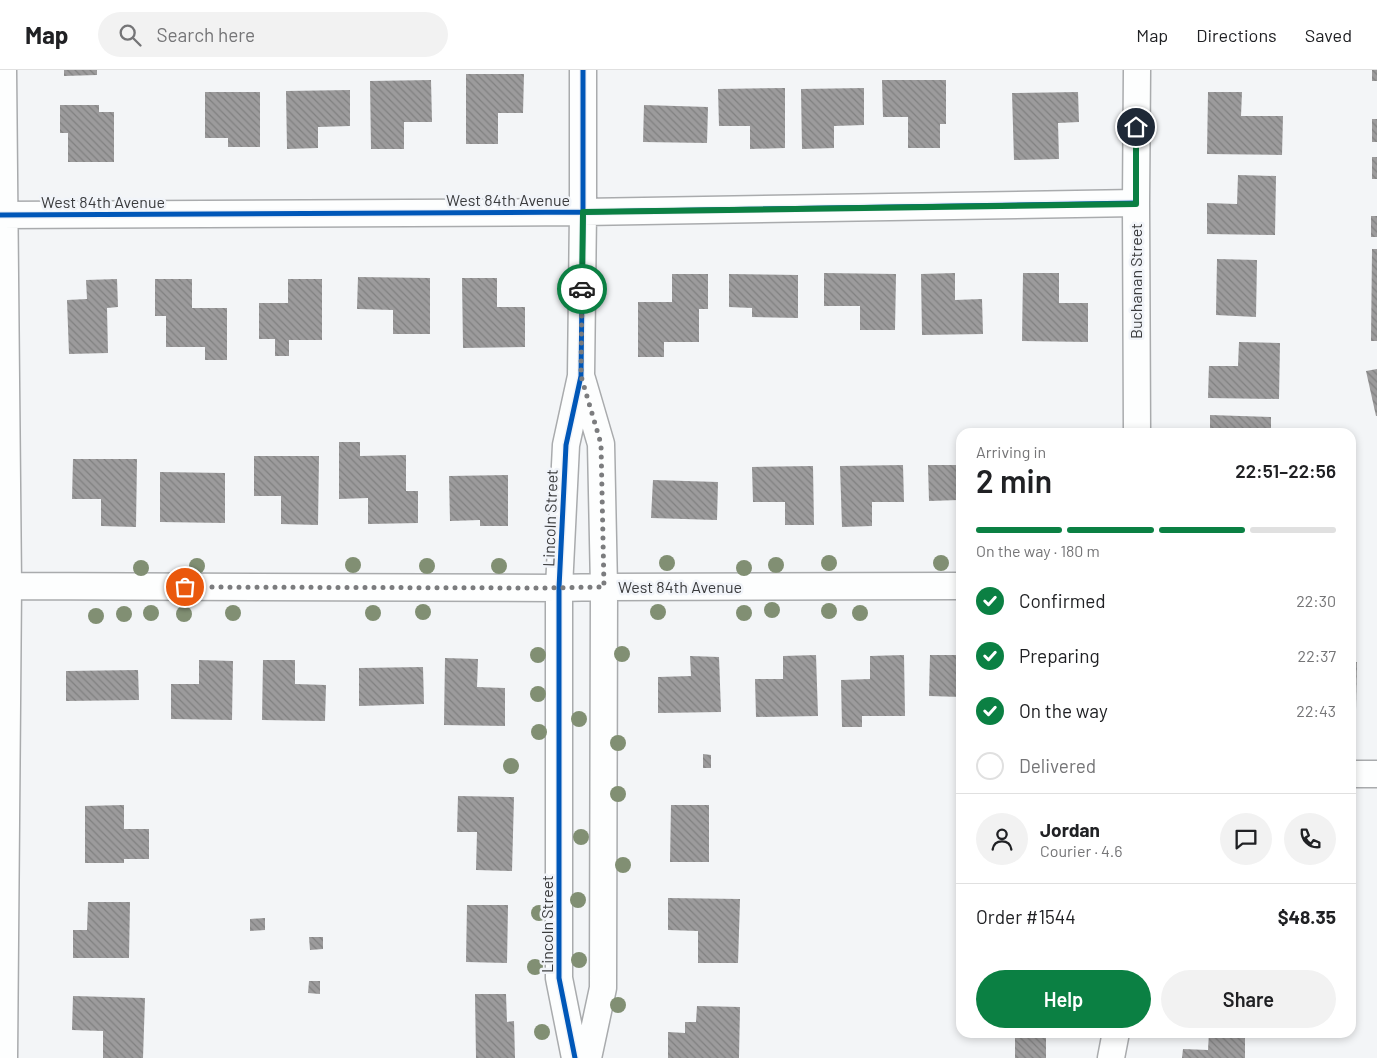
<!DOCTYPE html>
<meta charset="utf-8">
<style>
body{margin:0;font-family:Barlow,sans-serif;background:#f2f2f2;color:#202124;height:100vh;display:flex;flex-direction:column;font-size:19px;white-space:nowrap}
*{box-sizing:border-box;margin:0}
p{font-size:16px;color:#757577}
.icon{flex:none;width:28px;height:28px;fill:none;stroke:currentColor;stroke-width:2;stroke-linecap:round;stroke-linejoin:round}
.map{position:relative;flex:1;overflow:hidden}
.drawer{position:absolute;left:956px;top:358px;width:400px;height:610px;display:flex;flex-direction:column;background:#fff;border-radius:15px;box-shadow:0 2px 8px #0003}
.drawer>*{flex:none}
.pin{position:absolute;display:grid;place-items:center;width:42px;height:42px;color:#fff;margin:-21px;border:2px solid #fff;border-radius:50%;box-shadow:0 1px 5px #0007}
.courier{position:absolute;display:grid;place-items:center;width:50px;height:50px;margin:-25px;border:4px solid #0b8043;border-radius:50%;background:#fff;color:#222;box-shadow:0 1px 6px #0007}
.summary em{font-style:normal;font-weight:600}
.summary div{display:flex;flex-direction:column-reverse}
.summary{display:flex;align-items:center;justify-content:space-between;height:85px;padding:0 20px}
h1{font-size:32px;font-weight:600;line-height:38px}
.bar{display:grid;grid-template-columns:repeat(4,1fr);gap:8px 5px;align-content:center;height:60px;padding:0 20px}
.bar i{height:6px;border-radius:4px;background:#e0e0e0}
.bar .selected{background:#0b8043}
.bar p{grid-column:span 4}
.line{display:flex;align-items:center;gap:12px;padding:0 20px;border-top:1px solid #e0e0e0}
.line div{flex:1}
.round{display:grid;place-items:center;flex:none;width:52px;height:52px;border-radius:26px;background:#f2f2f2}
ol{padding:0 20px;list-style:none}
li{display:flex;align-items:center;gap:15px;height:55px}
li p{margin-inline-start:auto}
li .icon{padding:5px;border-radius:50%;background:#0b8043;color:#fff;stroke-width:4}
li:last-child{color:#757577}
li i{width:28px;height:28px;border:2px solid #e0e0e0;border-radius:50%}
.primary-button{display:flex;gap:10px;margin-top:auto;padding:10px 20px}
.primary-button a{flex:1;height:58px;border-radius:30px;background:#0b8043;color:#fff;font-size:20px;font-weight:600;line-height:58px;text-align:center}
.primary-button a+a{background:#f2f2f2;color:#202124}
header{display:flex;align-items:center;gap:30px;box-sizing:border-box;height:70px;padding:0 25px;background:#fff;border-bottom:1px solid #e0e0e0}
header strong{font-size:24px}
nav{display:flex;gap:28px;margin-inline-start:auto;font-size:18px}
.search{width:350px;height:45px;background:#f2f2f2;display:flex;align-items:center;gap:12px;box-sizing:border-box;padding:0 18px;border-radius:28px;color:#757577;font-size:19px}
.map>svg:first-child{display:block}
.building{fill:url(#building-back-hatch)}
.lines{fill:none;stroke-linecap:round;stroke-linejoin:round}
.minor-casing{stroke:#a9abad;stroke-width:29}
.minor{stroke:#fdfefe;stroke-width:26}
.cycleway-casing{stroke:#f1f4f9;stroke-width:8}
.cycleway{stroke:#0057b8;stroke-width:5}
.tree{fill:#818f73}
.done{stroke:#7b7c7e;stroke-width:5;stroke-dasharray:0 9}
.route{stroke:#0b8043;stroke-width:6}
.labels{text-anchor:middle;stroke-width:5;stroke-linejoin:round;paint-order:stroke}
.street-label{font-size:16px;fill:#3a3b3d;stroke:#f1f4f9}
</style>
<header>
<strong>Map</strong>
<div class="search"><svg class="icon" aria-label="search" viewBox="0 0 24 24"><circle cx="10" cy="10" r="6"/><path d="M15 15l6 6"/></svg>Search here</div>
<nav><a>Map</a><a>Directions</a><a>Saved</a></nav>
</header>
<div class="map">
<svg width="1377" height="988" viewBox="0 0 1377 988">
<defs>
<pattern id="building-back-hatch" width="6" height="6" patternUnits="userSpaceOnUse" patternTransform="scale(1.25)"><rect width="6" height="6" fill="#9c9b9c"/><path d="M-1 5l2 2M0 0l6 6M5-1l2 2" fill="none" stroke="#808080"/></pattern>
</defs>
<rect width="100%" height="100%" fill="#f3f5f7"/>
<path class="building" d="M64,0H97V5L64,6Z
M1372,0H1377V11H1372Z
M466,4H524L523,43H498V74H466Z
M431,10L432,52H404V79H371L370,11Z
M882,10H946V54H940V78H908V47H883Z
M785,18V78L750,79V56H719L718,19Z
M864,18V55L834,56V78L802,79L801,19Z
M350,20V56L318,57V78L287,79L286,21Z
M205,22H260V77H228V68H205Z
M1078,22L1079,52L1058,53L1059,89L1014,90L1012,23Z
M1208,22H1242L1241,46H1283L1282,85L1207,84Z
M60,35H99V42H114V92H68V63H60Z
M644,35L708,37L707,73L643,72Z
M1372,49H1377V72H1372Z
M1372,87H1377V109H1372Z
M1238,105L1276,106L1275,165L1207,164V133L1237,134Z
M1371,146H1377V167H1371Z
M1372,179H1377V271H1371Z
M1217,189L1257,190L1256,247L1216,245Z
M824,203L896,204L895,260H860V236H824Z
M955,203V230L982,229L983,264L922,265L921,204Z
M1023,203H1059V233H1088V272L1022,271Z
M672,204H708V239H699V272H664V287H638V232H672Z
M729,204L798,205V248L752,247V238L729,237Z
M358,207L430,208V264H393V240L357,239Z
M462,208H497V237H525V277L463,278Z
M117,209L118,237L107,238L108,283L69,284L67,230L87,229L86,210Z
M155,209H192V238H227V290H205V277H166V246H155Z
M288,209H322V270H289V286H275V269H259V233H288Z
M1239,272L1280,273L1279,329L1208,328L1209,296H1238Z
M1377,299V346H1376L1366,301Z
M1210,345L1271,347V362H1210Z
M339,372H360V386L406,385V421H418V453L368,454V428L339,429Z
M254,386H319L318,455L281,454V426H254Z
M73,389H137L136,457L101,456V429H72Z
M903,395L904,432H872V456L842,457L840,396Z
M928,395H961V454H959V430L929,431Z
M813,396L814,455H785V432H753L752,397Z
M160,402L225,403V453L160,452Z
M508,405V456H480V450L450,451L449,406Z
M653,410L718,412L717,450L651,448Z
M816,585L818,646L756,647L755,609H783V586Z
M904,585L905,646H862V657H842L841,610L870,609V586Z
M930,585H961V627L929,626Z
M690,586L719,587L721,642L658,643V607L691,606Z
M445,588L478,589L477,617L505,618V656L444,655Z
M199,590L233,591L232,650L171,649V614H199Z
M263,590H295V614L326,615L325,651L262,650Z
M1351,592H1357L1356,640H1351Z
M423,597L424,634L359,636V598Z
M138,600L139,630L66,631V601Z
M703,684L711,685V698H703Z
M458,726L514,727L512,801L476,800L477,762H457Z
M124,735V759H149V789H124V793H85V736Z
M671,735H709V792H670Z
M668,828L740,829L738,893H698V861L668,860Z
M88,832H130L129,888H73V860H87Z
M467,835H508L507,893L466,892Z
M265,848V860L250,861V849Z
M309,867H323V879L310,880Z
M309,911H320V924L308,923Z
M475,924H506L507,952L514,951L515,988H476Z
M73,926L145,928L143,988H103V961L72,960Z
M697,936L740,937L739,988H668V962L685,963V952H696Z
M1015,962H1046V988H1015Z
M1209,962H1245V988H1182L1183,979L1208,980Z"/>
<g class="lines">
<defs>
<path id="minor" d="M3,0L8,516L4,988
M1137,0L1136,133L1137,362
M0,145L583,142L1136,133
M582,309L601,374L604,517L603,918L588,988
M8,516L559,518L604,517L961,516
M1351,704H1377
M575,988L559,908V518L566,375L581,306L583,142V0
M1111,988L1116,962"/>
</defs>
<use href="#minor" class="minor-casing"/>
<use href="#minor" class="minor"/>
<defs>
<path id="cycleway" d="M0,145L583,142L1136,133
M575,988L559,908V518L566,375L581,306L583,142V0"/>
</defs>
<use href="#cycleway" class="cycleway-casing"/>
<use href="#cycleway" class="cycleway"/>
</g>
<g class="tree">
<circle cx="667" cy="493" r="8"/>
<circle cx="829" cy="493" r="8"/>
<circle cx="941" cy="493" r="8"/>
<circle cx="353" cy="495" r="8"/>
<circle cx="776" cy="495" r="8"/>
<circle cx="197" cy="496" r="8"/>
<circle cx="427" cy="496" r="8"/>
<circle cx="499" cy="496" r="8"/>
<circle cx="141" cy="498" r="8"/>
<circle cx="744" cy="498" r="8"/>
<circle cx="772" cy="540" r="8"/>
<circle cx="829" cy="541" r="8"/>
<circle cx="423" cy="542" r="8"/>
<circle cx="658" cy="542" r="8"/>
<circle cx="151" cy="543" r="8"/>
<circle cx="233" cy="543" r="8"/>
<circle cx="373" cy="543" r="8"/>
<circle cx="744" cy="543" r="8"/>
<circle cx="860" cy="543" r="8"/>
<circle cx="124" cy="544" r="8"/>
<circle cx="184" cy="544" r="8"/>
<circle cx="96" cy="546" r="8"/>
<circle cx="622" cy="584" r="8"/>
<circle cx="538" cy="585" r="8"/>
<circle cx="538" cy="624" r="8"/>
<circle cx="579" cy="649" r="8"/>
<circle cx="539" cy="662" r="8"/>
<circle cx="618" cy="673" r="8"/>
<circle cx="511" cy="696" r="8"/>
<circle cx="618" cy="724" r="8"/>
<circle cx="581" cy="767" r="8"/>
<circle cx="623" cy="795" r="8"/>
<circle cx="578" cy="830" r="8"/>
<circle cx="539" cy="843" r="8"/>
<circle cx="579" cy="890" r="8"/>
<circle cx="535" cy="897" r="8"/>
<circle cx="618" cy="935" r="8"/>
<circle cx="542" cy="962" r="8"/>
</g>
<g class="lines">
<path class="done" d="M185,517L540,518L604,517L601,374L581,306L582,219"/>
<path class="route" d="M582,219L583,142L1136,134V57"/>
</g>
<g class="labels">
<g class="street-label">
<text x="508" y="136">West 84th Avenue</text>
<text x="103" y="138">West 84th Avenue</text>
<text transform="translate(1136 211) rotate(-90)" y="6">Buchanan Street</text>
<text transform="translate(550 448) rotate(-88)" y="6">Lincoln Street</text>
<text x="680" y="523">West 84th Avenue</text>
<text transform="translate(547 854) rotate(-90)" y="6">Lincoln Street</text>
</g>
</g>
</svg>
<div class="pin" style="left:185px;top:517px;background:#ea580c"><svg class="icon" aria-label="bag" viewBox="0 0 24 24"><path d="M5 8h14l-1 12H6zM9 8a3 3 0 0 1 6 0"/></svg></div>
<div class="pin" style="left:1136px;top:57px;background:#1f2937"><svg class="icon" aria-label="home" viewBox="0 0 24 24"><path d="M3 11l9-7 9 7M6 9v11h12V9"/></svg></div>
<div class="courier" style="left:582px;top:219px"><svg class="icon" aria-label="car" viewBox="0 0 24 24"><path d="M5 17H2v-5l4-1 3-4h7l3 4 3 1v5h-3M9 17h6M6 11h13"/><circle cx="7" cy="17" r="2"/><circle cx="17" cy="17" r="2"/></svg></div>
<section class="drawer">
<div class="summary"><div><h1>2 min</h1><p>Arriving in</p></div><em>22:51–22:56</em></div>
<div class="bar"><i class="selected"></i><i class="selected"></i><i class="selected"></i><i></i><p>On the way · 180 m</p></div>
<ol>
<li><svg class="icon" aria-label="check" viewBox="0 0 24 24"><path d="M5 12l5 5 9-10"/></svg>Confirmed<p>22:30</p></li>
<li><svg class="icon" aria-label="check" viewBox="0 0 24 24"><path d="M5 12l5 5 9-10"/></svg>Preparing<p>22:37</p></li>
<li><svg class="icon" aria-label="check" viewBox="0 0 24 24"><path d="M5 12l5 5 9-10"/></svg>On the way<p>22:43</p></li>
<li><i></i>Delivered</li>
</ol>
<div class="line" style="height:90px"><a class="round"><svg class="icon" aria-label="person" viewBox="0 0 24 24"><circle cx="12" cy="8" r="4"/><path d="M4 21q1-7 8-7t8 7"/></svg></a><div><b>Jordan</b><p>Courier · 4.6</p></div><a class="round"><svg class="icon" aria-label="chat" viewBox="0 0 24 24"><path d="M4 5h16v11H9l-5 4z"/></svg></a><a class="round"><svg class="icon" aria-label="phone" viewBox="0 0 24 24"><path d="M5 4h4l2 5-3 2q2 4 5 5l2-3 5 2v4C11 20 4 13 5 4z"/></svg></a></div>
<div class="line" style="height:65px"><div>Order #1544</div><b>$48.35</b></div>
<div class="primary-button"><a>Help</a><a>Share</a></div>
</section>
</div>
